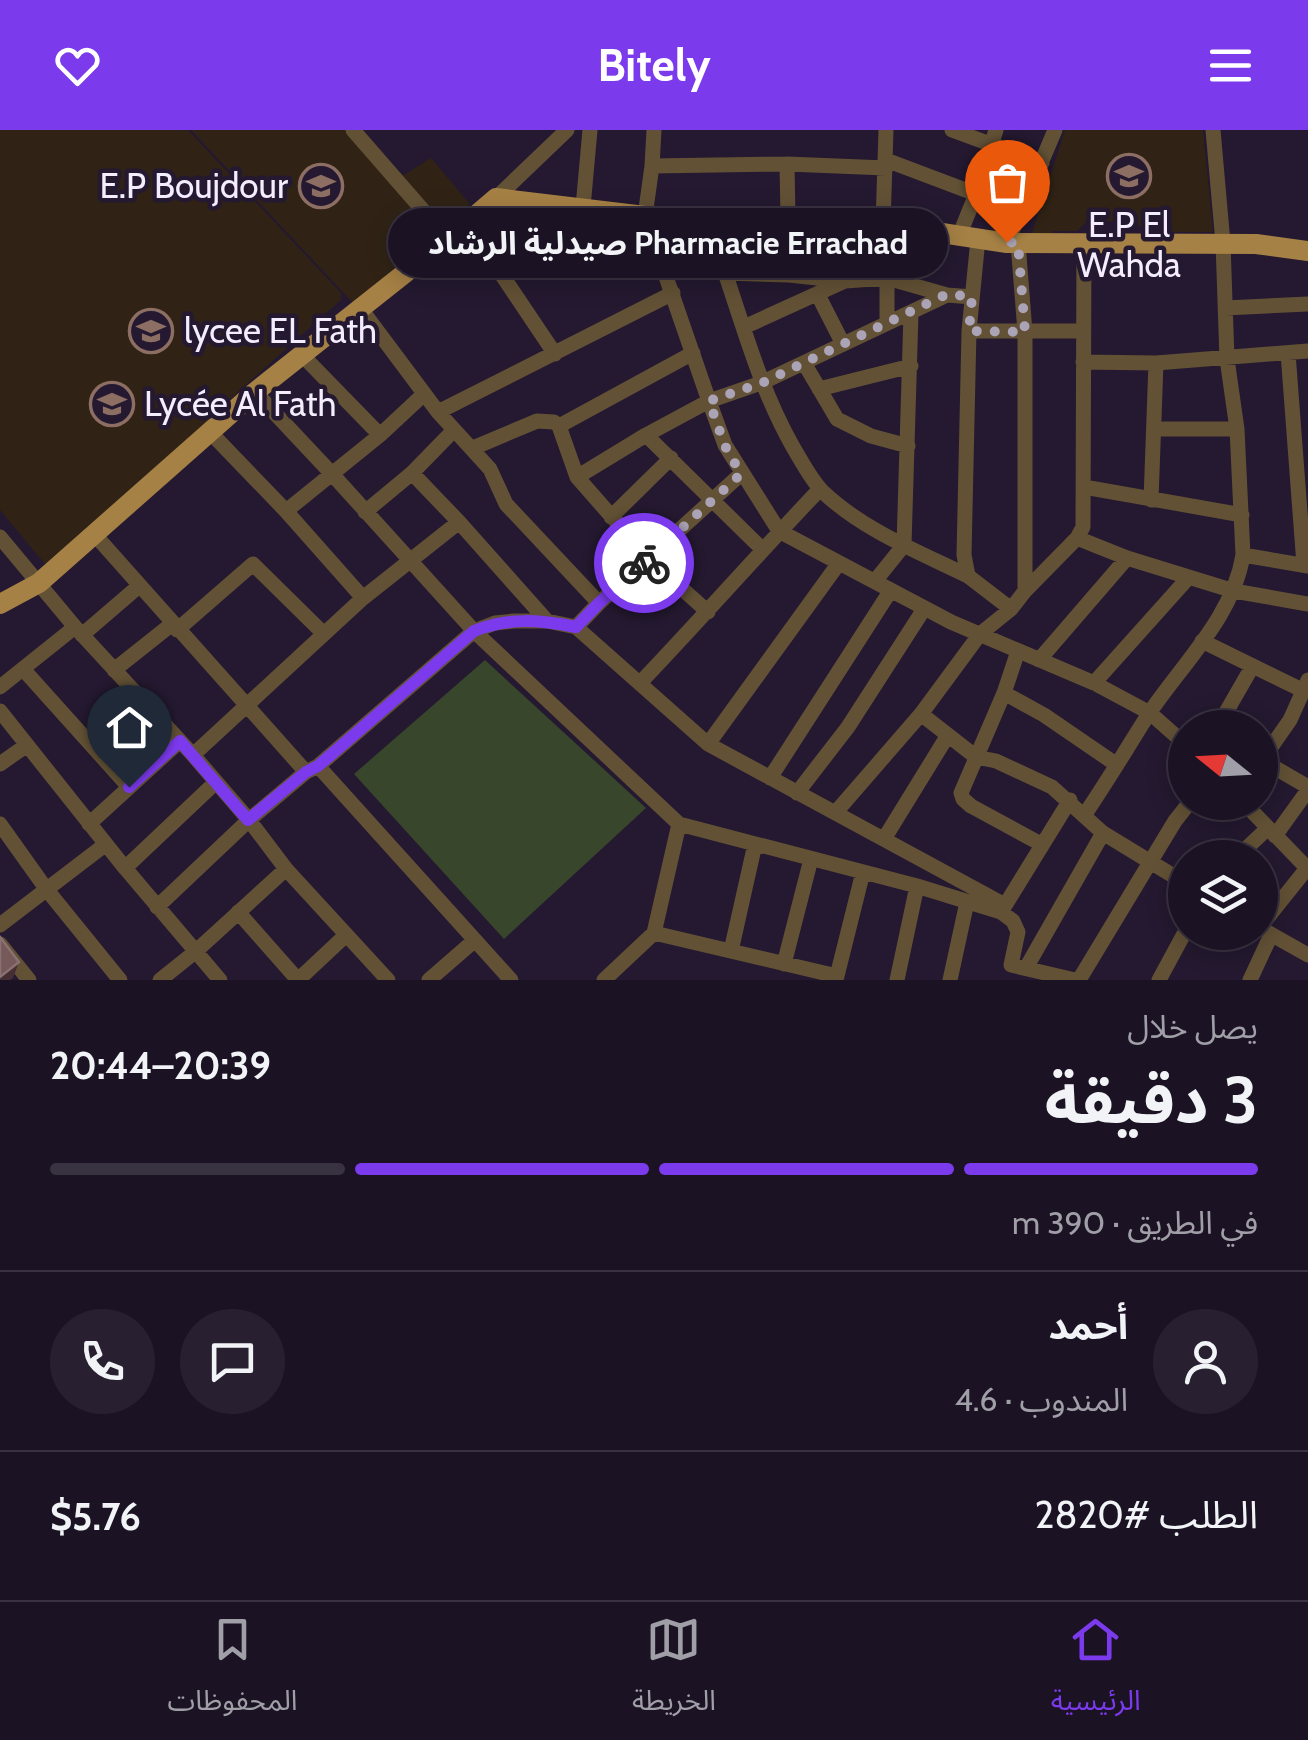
<!DOCTYPE html>
<html lang="ar">
<meta charset="utf-8">
<style>
body{margin:0;font-family:Cabin,"Noto Sans Arabic",sans-serif;background:#282031;color:#f1f3f6;direction:rtl;height:100vh;display:flex;flex-direction:column;font-size:38px;white-space:nowrap}
*{box-sizing:border-box;margin:0}
p{font-size:32px;color:#a09ea6}
.icon{flex:none;width:55px;height:55px;fill:none;stroke:currentColor;stroke-width:2;stroke-linecap:round;stroke-linejoin:round}
.map{position:relative;height:850px;overflow:hidden;direction:ltr}
.side{display:flex;flex-direction:column;background:#1b1324;flex:1}
.side>*{flex:none}
.needle{width:65px;rotate:288deg}
.tools{position:absolute;left:1168px;top:580px;display:grid;gap:20px}
.tools a{display:grid;place-items:center;width:110px;height:110px;border-radius:50%;background:#1b1324;box-shadow:0 5px 25px #0003,0 0 0 2px #393241;font-size:50px}
.pin{position:absolute;display:grid;place-items:center;width:85px;height:85px;color:#fff;margin:-102px -42px;border-radius:50% 50% 50% 0;rotate:-45deg;box-shadow:0 0 10px #0007}
.pin .icon{rotate:45deg}
.courier{position:absolute;display:grid;place-items:center;width:100px;height:100px;margin:-50px;border:8px solid #7c3aed;border-radius:50%;background:#fff;color:#222;box-shadow:0 2px 12px #0007}
.bubble{position:absolute;height:70px;border-radius:35px;background:#1b1324;box-shadow:0 5px 25px #0003,0 0 0 2px #393241;font-size:32px;font-weight:700;line-height:70px;text-align:center;direction:rtl}
.overview em{font-style:normal;font-weight:700}
.overview div{display:flex;flex-direction:column-reverse}
.overview{display:flex;align-items:center;justify-content:space-between;height:170px;padding:0 50px}
h1{font-size:65px;font-weight:700;line-height:75px}
.bar{display:grid;grid-template-columns:repeat(4,1fr);gap:15px 10px;align-content:center;height:120px;padding:0 50px}
.bar i{height:12px;border-radius:8px;background:#393241}
.bar .on{background:#7c3aed}
.bar p{grid-column:span 4}
.line{display:flex;align-items:center;gap:25px;padding:0 50px;border-top:2px solid #393241}
.line div{flex:1}
.round{display:grid;place-items:center;flex:none;width:105px;height:105px;border-radius:52px;background:#282031}
header{display:flex;justify-content:space-between;align-items:center;height:130px;padding:0 50px;background:#7c3aed;color:#fff;font-size:45px;font-weight:700}
.tab-bar{display:flex;justify-content:space-around;align-items:center;height:140px;border-top:2px solid #393241;background:#1b1324;font-size:28px;color:#a09ea6}
.tab-bar a{display:grid;justify-items:center;gap:5px}
.tab-bar .on{color:#7c3aed}
.map>svg:first-child{display:block}
.education{fill:#302316}
.green{fill:#38462c}
.lines{fill:none;stroke-linecap:round;stroke-linejoin:round}
.minor{stroke:#625135;stroke-width:15}
.major{stroke:#a68145;stroke-width:20}
.shaded-wall{fill:#462e35}
.building{fill:#765a5a;stroke:#8a7173;stroke-width:2.5}
.done{stroke:#aba3b6;stroke-width:10;stroke-dasharray:0 18}
.route{stroke:#7c3aed;stroke-width:12}
.labels{text-anchor:middle;stroke-width:9;stroke-linejoin:round;paint-order:stroke}
.poi-label{font-size:35px;fill:#f4edfe;stroke:#241930;text-anchor:start}
</style>
<header><svg class="icon" aria-label="menu" viewBox="0 0 24 24"><path d="M4 6h16M4 12h16M4 18h16"/></svg>Bitely<svg class="icon" aria-label="heart" viewBox="0 0 24 24"><path d="M12 20l-8-8c-3-5 5-10 8-4 3-6 11-1 8 4z"/></svg></header>
<div class="map">
<svg width="1308" height="850" viewBox="0 0 1308 850">
<rect width="100%" height="100%" fill="#241930"/>
<path class="education" d="M0,0H188L342,164L340,166L342,169L239,261L160,336L45,434L0,380Z
M191,0H346L437,98L355,175Z
M1065,0H1203L1213,102H1144L1136,92L1087,91L1077,101H1053L1052,108L1030,109Z
M431,28L470,74L445,94L402,46Z"/>
<path class="green" d="M485,530L646,678L504,809L354,644Z"/>
<g class="lines">
<path class="minor" d="M353,0L448,109
M654,0L652,36L645,86L709,271L761,253L947,165
M952,0L1042,33
M886,30L976,64
M787,34L789,145
M652,36L787,34L886,38
M496,68L567,0
M583,77L590,0
M706,90C736,165 753,247 793,317C802,332 811,350 823,362C863,400 919,422 968,446
M467,93L555,224
M883,94L886,0
M959,106L976,64L996,0
M978,109L969,201L964,425L968,446L1011,479
M1007,113L1055,0
M1018,113L1025,202V461
M727,143L789,145L845,151L887,148L947,165L972,167
M818,165L843,214
M1225,178L1308,174
M361,179L438,282L490,339L506,374L599,473
M887,193V148L893,95
M744,197L845,151
M969,201H1083
M1288,223L1304,435
M302,225L380,305
M1083,232L1156,233L1308,221
M804,233L837,289L871,306L908,316
M819,259L911,236
M255,262L332,344L474,501L679,694L917,756L1001,782L1013,791L1018,802L1011,835L1075,850
M438,282L673,163
M559,296L693,223
M1155,299H1237
M209,301L286,381L363,468
M646,305L762,419
M473,318L537,291L554,292L559,296L577,347L648,428L708,482
M412,343L459,392L547,491
M577,347L646,305L709,271L725,315L779,401L951,492L1094,553L1150,583L1185,614
M1084,357L1242,385
M1151,370L1156,233
M286,381L380,305L424,264
M365,382L412,343L453,301
M611,387L671,328
M95,405L306,642
M0,407L75,497L193,625L249,690L286,739L388,850
M1077,408L1127,428L1234,461L1308,474
M1243,425L1308,436
M875,451L904,415L911,183
M576,497L599,473L741,344
M177,500L253,434L324,504
M82,505L139,456
M1202,511L1304,561
M1018,521L1004,563L961,663L963,669L971,676L1041,714
M1039,530L1127,428
M23,539L129,657
M114,540L172,494
M640,553C701,489 759,423 820,359
M1094,553L1189,447
M0,557L75,497
M1004,563L1044,585L1117,635
M0,581L125,738L220,850
M921,584L976,627L996,631L1052,657L1103,703L1185,753
M1217,598L1252,537
M708,614L839,433
M193,625L363,468L459,392
M1260,629L1308,657
M1262,630L1290,590L1308,550
M0,634L27,615
M318,636L474,501L495,493L514,491H547L576,497L708,614L1005,775
M770,648L891,460
M797,663L848,597L924,479
M1243,672L1308,739
M836,682L921,584L980,504L1011,479L1025,461L1077,408L1083,397L1084,112
M1085,684C1107,652 1127,618 1148,585C1182,534 1233,487 1243,425L1237,299L1227,229L1223,113L1213,0
M0,694L47,760L120,850
M89,694L180,611
M1275,706L1308,660
M884,709L948,605
M1236,728L1267,699
M125,738L216,652
M157,777L249,690L306,642L318,636L511,850
M238,782L298,850
M1001,782L1070,670
M0,795L106,714
M1260,797L1308,737
M1260,798L1308,825
M654,803L837,846
M0,814L29,850
M731,821L755,714
M784,834L811,729
M1026,838L1103,703
M160,850L195,822L286,739
M298,850L346,805
M429,850L475,810
M604,850L654,803L679,694
M836,850L863,742
M897,850L917,756
M950,850L967,772
M1079,850L1175,691L1190,672
M1159,850L1185,802
M1250,850L1271,805"/>
<path class="major" d="M0,474L39,453L255,262L448,109L496,68L645,86L883,94L1007,113L1256,114L1308,121"/>
</g>
<path class="shaded-wall" d="M19,832L13,848L10,850H0V847Z"/>
<path class="building" d="M0,807L19,832L0,847Z"/>
<g class="lines">
<path class="done" d="M644,433L741,344L725,316L709,271L762,253L947,164L972,167L969,201L1025,202L1018,113L1007,112"/>
<path class="route" d="M129,657L180,611L248,690L306,642L318,636L474,501C508,487 540,490 576,497L599,473L644,433"/>
</g>
<defs>
<symbol id="school-ring" viewBox="-11 -11 22 22"><circle r="9.5" fill="#241930" stroke="#8d6e63" stroke-width="1.5"/><path d="M0-5L7-2L0 1L-7-2ZM-4 1L0 2.5L4 1V4Q0 6-4 4Z" fill="#8d6e63"/></symbol>
</defs>
<g fill-rule="evenodd">
<use href="#school-ring" x="1104" y="21" width="50" height="50"/>
<use href="#school-ring" x="296" y="31" width="50" height="50"/>
<use href="#school-ring" x="126" y="176" width="50" height="50"/>
<use href="#school-ring" x="87" y="249" width="50" height="50"/>
</g>
<g class="labels">
<g class="poi-label">
<text x="288" y="68" text-anchor="end">E.P Boujdour</text>
<text x="1129" y="107" text-anchor="middle">E.P El<tspan x="1129" dy="40">Wahda</tspan></text>
<text x="184" y="213">lycee EL Fath</text>
<text x="144" y="286">Lycée Al Fath</text>
</g>
</g>
</svg>
<div class="tools">
<a><svg class="needle" viewBox="-14 -14 28 28"><path d="M0-13l5 13h-10z" fill="#e53935"/><path d="M0 13l5-13h-10z" fill="#a09ea6"/></svg></a>
<a><svg class="icon" aria-label="layers" viewBox="0 0 24 24"><path d="M12 4l9 5-9 5-9-5zM3 14l9 5 9-5"/></svg></a>
</div>
<div class="pin" style="left:1007px;top:112px;background:#ea580c"><svg class="icon" aria-label="bag" viewBox="0 0 24 24"><path d="M5 8h14l-1 12H6zM9 8a3 3 0 0 1 6 0"/></svg></div>
<div class="pin" style="left:129px;top:657px;background:#1f2937"><svg class="icon" aria-label="home" viewBox="0 0 24 24"><path d="M3 11l9-7 9 7M6 9v11h12V9"/></svg></div>
<div class="courier" style="left:644px;top:433px"><svg class="icon" aria-label="bike" viewBox="0 0 24 24"><circle cx="6" cy="16" r="4"/><circle cx="18" cy="16" r="4"/><path d="M6 16l4-8h5l3 8M10 8l3 8H6M13 5h3"/></svg></div>
<div class="bubble" style="left:388px;top:78px;width:560px">Pharmacie Errachad صيدلية الرشاد</div>
</div>
<section class="side">
<div class="overview"><div><h1>3 دقيقة</h1><p>يصل خلال</p></div><em>20:39–20:44</em></div>
<div class="bar"><i class="on"></i><i class="on"></i><i class="on"></i><i></i><p>في الطريق · 390 m</p></div>
<div class="line" style="height:180px"><a class="round"><svg class="icon" aria-label="person" viewBox="0 0 24 24"><circle cx="12" cy="8" r="4"/><path d="M4 21q1-7 8-7t8 7"/></svg></a><div><b>أحمد</b><p>المندوب · 4.6</p></div><a class="round"><svg class="icon" aria-label="chat" viewBox="0 0 24 24"><path d="M4 5h16v11H9l-5 4z"/></svg></a><a class="round"><svg class="icon" aria-label="phone" viewBox="0 0 24 24"><path d="M5 4h4l2 5-3 2q2 4 5 5l2-3 5 2v4C11 20 4 13 5 4z"/></svg></a></div>
<div class="line" style="height:130px"><div>الطلب #2820</div><b>$5.76</b></div>
</section>
<nav class="tab-bar">
<a class="on"><svg class="icon" aria-label="home" viewBox="0 0 24 24"><path d="M3 11l9-7 9 7M6 9v11h12V9"/></svg>الرئيسية</a>
<a><svg class="icon" aria-label="map" viewBox="0 0 24 24"><path d="M3 6l6-2 6 2 6-2v14l-6 2-6-2-6 2zM9 4v14M15 6v14"/></svg>الخريطة</a>
<a><svg class="icon" aria-label="saved" viewBox="0 0 24 24"><path d="M7 4h10v16l-5-4-5 4z"/></svg>المحفوظات</a>
</nav>
